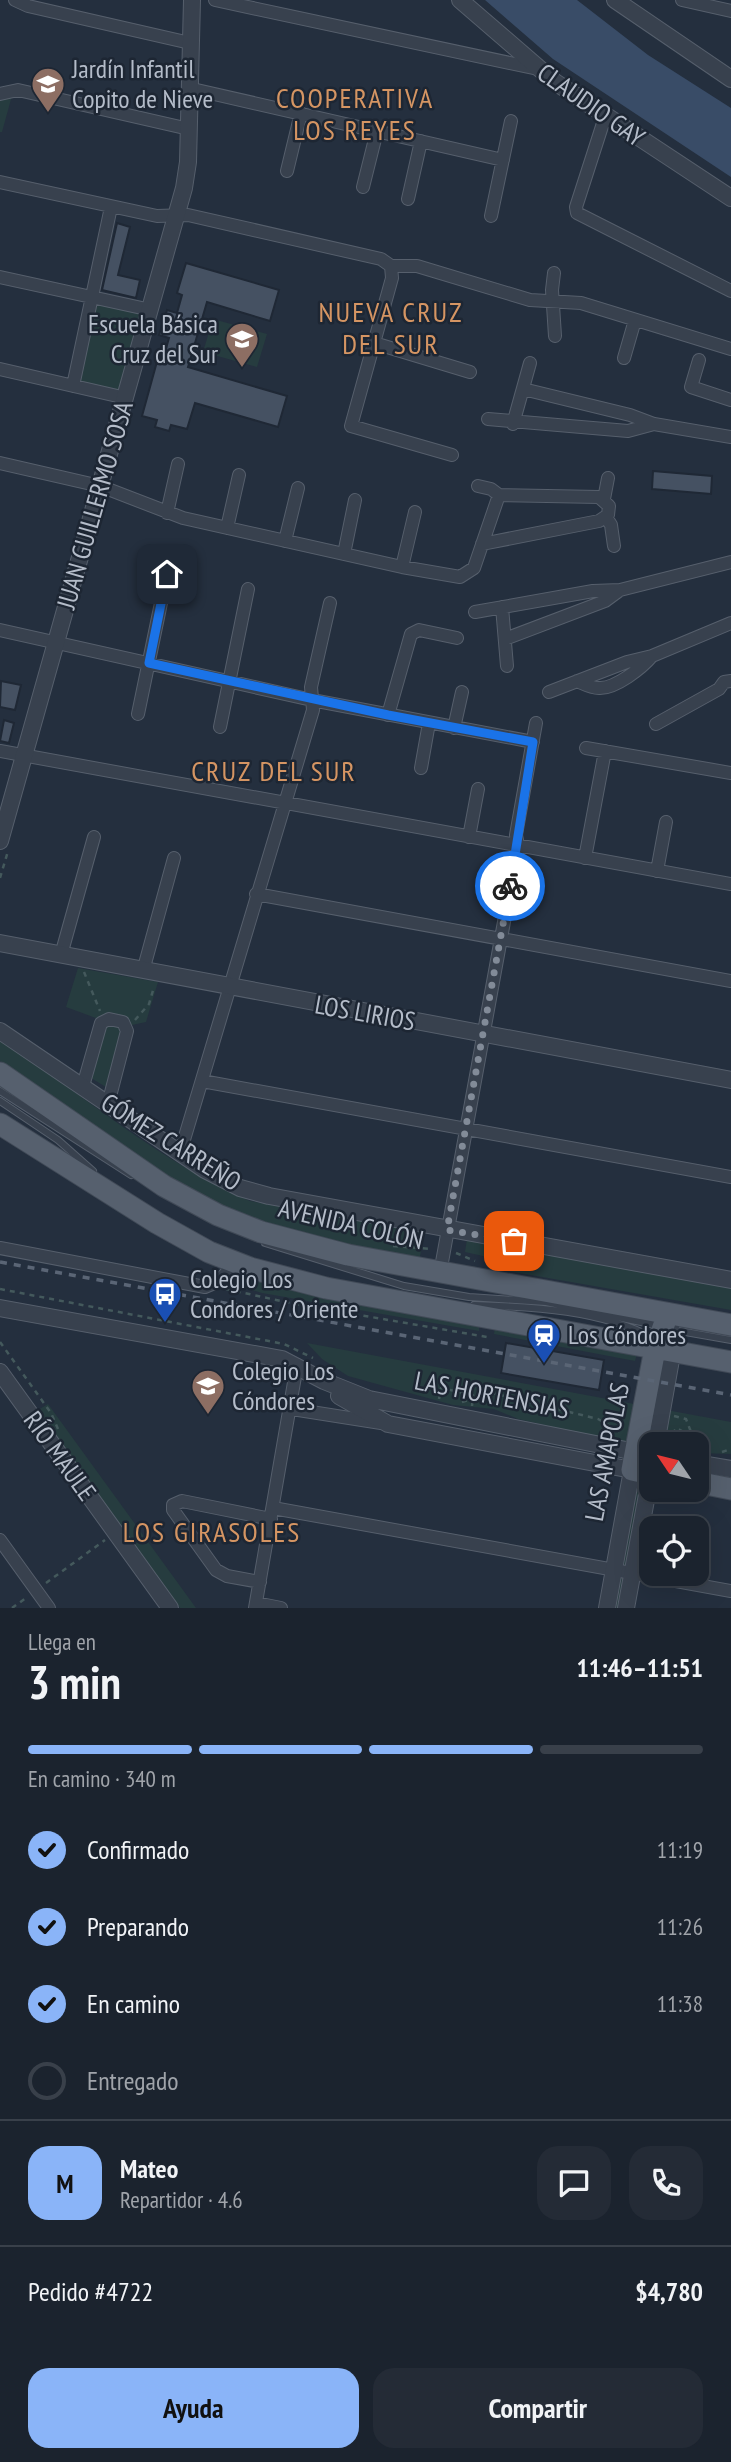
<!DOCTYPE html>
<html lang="es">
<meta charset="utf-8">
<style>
body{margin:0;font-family:"PT Sans Narrow",sans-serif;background:#242b36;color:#f1f3f6;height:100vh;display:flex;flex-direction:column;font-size:26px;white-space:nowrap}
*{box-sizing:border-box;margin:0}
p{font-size:23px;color:#a0a4aa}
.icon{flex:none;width:38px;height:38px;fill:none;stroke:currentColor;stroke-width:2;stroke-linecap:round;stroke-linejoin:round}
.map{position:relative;height:1608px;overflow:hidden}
.details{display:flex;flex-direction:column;background:#1b232e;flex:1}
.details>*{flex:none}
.needle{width:46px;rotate:305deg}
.buttons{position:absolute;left:639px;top:1432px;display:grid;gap:14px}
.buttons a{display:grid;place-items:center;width:70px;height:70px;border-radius:14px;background:#1b232e;box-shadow:0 7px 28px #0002,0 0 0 2px #39404a;font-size:35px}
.pin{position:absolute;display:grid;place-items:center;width:60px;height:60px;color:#fff;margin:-30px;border-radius:14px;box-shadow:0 4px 10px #0006}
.courier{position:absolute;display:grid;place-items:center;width:70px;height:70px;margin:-35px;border:5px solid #1a73e8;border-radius:50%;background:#fff;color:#222;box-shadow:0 2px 9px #0007}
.overview em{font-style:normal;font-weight:800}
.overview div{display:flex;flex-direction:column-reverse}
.overview{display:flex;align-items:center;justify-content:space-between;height:119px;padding:0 28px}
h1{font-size:46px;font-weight:800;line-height:52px}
.bar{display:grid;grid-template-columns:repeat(4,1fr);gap:10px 7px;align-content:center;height:84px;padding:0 28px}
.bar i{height:9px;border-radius:5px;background:#39404a}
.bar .active{background:#8ab4f8}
.bar p{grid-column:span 4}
.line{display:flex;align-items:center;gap:18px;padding:0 28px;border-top:2px solid #39404a}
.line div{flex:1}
.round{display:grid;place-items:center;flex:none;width:74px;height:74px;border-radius:21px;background:#242b36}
ol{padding:0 28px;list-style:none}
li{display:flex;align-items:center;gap:21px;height:77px}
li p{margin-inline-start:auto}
li .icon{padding:7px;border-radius:50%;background:#8ab4f8;color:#111;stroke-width:4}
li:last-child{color:#a0a4aa}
li i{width:38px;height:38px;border:4px solid #39404a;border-radius:50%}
.cta{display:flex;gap:14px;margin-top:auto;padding:14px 28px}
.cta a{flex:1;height:80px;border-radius:21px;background:#8ab4f8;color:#111;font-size:28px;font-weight:800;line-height:80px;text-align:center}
.cta a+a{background:#242b36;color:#f1f3f6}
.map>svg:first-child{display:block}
.green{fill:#263c3f}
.water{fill:#394c67}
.building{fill:#455162;stroke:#1f2835;stroke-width:2}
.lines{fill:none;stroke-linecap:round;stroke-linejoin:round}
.service-casing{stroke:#565f6c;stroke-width:8}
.minor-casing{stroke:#565f6c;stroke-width:14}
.tertiary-casing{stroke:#565f6c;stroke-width:18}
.primary-casing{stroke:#414a57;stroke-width:23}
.path{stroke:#44595c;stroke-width:2.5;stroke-dasharray:5 5;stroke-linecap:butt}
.service{stroke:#38414e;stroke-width:6}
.minor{stroke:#38414e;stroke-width:12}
.tertiary{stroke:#38414e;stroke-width:16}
.primary{stroke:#56606e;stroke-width:21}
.rail{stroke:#5a6575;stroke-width:3.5;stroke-dasharray:7 7;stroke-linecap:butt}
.done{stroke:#828b98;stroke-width:7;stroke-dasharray:0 12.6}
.route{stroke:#1a73e8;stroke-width:9}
.labels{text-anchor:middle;stroke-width:5;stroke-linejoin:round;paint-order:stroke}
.poi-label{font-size:26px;fill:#b4bcc9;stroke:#1d2633;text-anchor:start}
.street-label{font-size:26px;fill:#b4bcc9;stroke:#1d2633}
.neighbourhood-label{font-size:28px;letter-spacing:2px;fill:#d59563;stroke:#1d2633}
</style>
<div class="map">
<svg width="731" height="1608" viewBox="0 0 731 1608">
<rect width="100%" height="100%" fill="#242f3e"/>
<path class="green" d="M13,92L2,132H0V96Z
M94,300L148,312L123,395L76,383Z
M213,319L267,334L257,367L203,352Z
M78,968L158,982L146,1022L123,1027L106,1087L91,1078L104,1021L66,1007Z
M0,1038C79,1093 162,1163 250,1201L425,1231L419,1261L282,1233L184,1189L0,1061Z
M467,1239L731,1287V1310L503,1270L505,1261L465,1252Z
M237,1270L479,1323V1331L262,1293L225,1282Z
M495,1328L637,1354L635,1361L494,1334Z
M307,1343L731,1422V1454L697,1453L696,1444H651V1449L518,1419L494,1409L453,1405L348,1376L322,1359Z
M48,1404L196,1608H197H180L38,1410Z
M637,1489L641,1490L619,1608H614Z"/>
<path class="water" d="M485,0H577L648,55L731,108V177L553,59Z"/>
<path class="building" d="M117,223L130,227L118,275L140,280L136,298L102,290Z
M186,263L279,290L270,321L207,302L188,367L287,396L278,427L195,403L187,429L171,425L169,431L155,427L157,420L142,416L158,358L163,359L169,338L159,335L167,310L177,313L182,295L177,293Z
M653,471L712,476L711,494L652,489Z
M1,681L21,685L15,710L0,707Z
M4,720L14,723L9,743L0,741Z
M506,1343L604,1360L599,1390L501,1373Z"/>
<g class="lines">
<defs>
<path id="service" d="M0,1091L131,1175
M0,1101L58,1140L93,1171
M265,1243L404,1286L469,1297L546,1302L660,1326
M474,1305C536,1307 599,1310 654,1338
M674,1330L731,1340"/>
<path id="minor" d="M15,0L28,6L190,43
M215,0L538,69
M682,0L731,11
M188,88L503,160
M0,94L18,90L189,129
M605,117L576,207L577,213L731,291
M287,171L301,113
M0,182L157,216L188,215L381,259L391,266
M363,187L377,131
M408,199L421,141
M491,216L511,121
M391,266H417L530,300L581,303L731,349
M391,266L392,278L351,426L452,455
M554,273L552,290L555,336
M0,277L151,310
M374,343L470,372
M624,358L635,320
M699,360L691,387L731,400
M0,369L126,398
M73,386L111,207
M523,389L630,415L654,424L731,437
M488,419L628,431L654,424
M513,424L530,363
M0,463L100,486L183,518L402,567L460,577L474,568L499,495
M478,486L491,489L499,495L599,497L609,506L608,515L599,521L482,544
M604,499L608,478
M167,513L178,464
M606,517L611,525L614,546
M227,528L239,475
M285,541L298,488
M344,554L355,500
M402,567L415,512
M502,607L507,666
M475,612L593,591L620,590L731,562
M0,630L312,700L533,742
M505,639L605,601L620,590
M577,681C584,684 591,688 599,688C615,689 642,668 652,656
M549,692L627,662L652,656L731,623
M138,714L167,574
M388,715L411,634L419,630L457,638
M656,724L719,689L724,682L731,681
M220,727L248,589
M454,728L462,692
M586,748L731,773
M0,751L731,884
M421,768L429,723
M469,837L478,789
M585,858L605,751
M657,871L666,822
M256,894L731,981
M61,955L94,837
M143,971L174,858
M202,1081L731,1177
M83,1086L101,1023L109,1019L123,1022L127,1031L108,1104
M180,1153L313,710L311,687L330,603
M0,1248L205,1287L219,1281L235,1263
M440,1273L518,845L516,835L536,723
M292,1409L381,1423
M273,1508L731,1591
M0,1540L49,1608
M260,1582L227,1576L216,1570L173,1510V1505L182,1501L271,1519
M256,1603L281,1608
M255,1608L297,1365"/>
<path id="tertiary" d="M460,0L555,82L731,198
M615,0L731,79
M0,841L184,188L188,162L192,0
M0,943L731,1080
M0,1031L205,1170L240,1188L269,1196L731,1280
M0,1308L282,1359L324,1381L369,1399L651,1455
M0,1372L170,1608
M339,1396L388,1424L632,1470L607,1608
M656,1444L674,1343L668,1314
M696,1463L731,1469
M626,1608L651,1473"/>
<path id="primary" d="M0,1073L164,1186L218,1215L261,1232L348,1255L731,1325
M0,1124L157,1223L209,1252L250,1268L326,1288L731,1362
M651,1474L632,1470L655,1349L668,1314
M696,1482L731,1489"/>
</defs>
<use href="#service" class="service-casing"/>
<use href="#minor" class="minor-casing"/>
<use href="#tertiary" class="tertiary-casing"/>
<use href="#primary" class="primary-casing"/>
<path class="path" d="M0,878L8,851
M84,972L100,1011
M135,1020L149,1004L154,987
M393,1246L432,1249
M456,1253L475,1261
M0,1289L284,1344L313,1358
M226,1289L290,1303L487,1337
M0,1342L51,1413L58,1429
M439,1399L441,1388L473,1395L472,1406
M462,1402L492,1393L598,1419L622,1433
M674,1416L686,1419L691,1432L688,1444
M673,1432L678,1435L682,1431L676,1428L674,1432
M677,1444L678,1435
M722,1452L731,1449
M46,1583L105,1540
M12,1608L26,1598"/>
<use href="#service" class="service"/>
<use href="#minor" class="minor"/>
<use href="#tertiary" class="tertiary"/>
<use href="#primary" class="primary"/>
<path class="rail" d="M0,1262L731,1395"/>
</g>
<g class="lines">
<path class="done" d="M510,886L447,1230L514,1241"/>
<path class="route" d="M167,574L149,663L388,715L533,742L510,886"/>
</g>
<defs>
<symbol id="school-pin" viewBox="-11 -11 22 30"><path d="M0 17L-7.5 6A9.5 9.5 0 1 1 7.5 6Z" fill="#8d6e63" stroke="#1d2633"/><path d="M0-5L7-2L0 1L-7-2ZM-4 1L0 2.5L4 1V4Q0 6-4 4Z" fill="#fff"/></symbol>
<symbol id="bus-pin" viewBox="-11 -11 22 30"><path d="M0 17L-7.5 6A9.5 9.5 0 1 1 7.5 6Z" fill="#1a4fb4" stroke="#1d2633"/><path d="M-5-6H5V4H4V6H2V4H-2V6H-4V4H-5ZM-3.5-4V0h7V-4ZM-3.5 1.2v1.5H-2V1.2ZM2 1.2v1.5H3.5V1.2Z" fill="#fff"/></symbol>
<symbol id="station-pin" viewBox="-11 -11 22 30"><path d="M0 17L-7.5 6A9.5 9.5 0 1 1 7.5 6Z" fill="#1a4fb4" stroke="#1d2633"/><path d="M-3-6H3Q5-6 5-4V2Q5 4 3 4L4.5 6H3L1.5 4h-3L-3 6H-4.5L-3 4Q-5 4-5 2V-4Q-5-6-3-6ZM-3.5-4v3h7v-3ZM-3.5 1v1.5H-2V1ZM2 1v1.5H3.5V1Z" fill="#fff"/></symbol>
</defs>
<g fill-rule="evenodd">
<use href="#school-pin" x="29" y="65" width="38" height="52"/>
<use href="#school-pin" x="223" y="320" width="38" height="52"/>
<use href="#bus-pin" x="146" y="1275" width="38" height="52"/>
<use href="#station-pin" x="525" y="1316" width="38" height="52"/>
<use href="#school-pin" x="189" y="1367" width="38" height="52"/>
</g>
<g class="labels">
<g class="poi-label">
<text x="72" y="78">Jardín Infantil<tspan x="72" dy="30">Copito de Nieve</tspan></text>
<text x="218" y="333" text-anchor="end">Escuela Básica<tspan x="218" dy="30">Cruz del Sur</tspan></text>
<text x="190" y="1288">Colegio Los<tspan x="190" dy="30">Condores / Oriente</tspan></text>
<text x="568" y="1344">Los Cóndores</text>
<text x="232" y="1380">Colegio Los<tspan x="232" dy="30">Cóndores</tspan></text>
</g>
<g class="street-label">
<text transform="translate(591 105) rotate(35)" y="9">CLAUDIO GAY</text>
<text transform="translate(95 505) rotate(-74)" y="9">JUAN GUILLERMO SOSA</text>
<text transform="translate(365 1013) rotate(10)" y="9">LOS LIRIOS</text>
<text transform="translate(171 1142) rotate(32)" y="9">GÓMEZ CARREÑO</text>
<text transform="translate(351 1224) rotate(13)" y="9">AVENIDA COLÓN</text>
<text transform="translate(492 1395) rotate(11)" y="9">LAS HORTENSIAS</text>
<text transform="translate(607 1452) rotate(-79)" y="9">LAS AMAPOLAS</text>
<text transform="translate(60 1456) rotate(54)" y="9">RÍO MAULE</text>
</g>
<g class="neighbourhood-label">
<text x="355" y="108">COOPERATIVA<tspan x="355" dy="32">LOS REYES</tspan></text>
<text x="391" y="322">NUEVA CRUZ<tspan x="391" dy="32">DEL SUR</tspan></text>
<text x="274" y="781">CRUZ DEL SUR</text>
<text x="212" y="1542">LOS GIRASOLES</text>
</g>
</g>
</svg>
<div class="buttons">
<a><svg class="needle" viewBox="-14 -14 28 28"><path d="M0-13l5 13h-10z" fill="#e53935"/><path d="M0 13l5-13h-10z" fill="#a0a4aa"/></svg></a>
<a><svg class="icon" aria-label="locate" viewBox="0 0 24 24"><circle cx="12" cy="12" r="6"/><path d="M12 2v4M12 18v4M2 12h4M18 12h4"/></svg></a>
</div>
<div class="pin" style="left:514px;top:1241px;background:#ea580c"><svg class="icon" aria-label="bag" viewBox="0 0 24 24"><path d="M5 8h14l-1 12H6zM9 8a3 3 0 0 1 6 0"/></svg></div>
<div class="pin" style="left:167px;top:574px;background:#1f2937"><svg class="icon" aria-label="home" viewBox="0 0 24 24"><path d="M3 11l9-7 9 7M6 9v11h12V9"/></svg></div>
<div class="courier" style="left:510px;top:886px"><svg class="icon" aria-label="bike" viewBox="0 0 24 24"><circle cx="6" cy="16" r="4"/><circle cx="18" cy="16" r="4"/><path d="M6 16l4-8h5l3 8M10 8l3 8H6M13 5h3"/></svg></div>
</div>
<section class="details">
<div class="overview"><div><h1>3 min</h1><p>Llega en</p></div><em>11:46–11:51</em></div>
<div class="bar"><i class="active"></i><i class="active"></i><i class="active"></i><i></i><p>En camino · 340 m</p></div>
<ol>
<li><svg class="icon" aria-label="check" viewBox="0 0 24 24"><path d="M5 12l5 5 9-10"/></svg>Confirmado<p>11:19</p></li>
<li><svg class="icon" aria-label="check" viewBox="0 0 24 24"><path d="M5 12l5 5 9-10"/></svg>Preparando<p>11:26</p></li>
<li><svg class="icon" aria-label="check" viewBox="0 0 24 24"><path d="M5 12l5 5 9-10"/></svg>En camino<p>11:38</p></li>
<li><i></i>Entregado</li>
</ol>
<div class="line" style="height:126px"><b class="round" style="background:#8ab4f8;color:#111">M</b><div><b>Mateo</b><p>Repartidor · 4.6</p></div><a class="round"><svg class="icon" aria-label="chat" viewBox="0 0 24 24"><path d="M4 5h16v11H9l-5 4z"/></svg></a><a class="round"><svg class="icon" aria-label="phone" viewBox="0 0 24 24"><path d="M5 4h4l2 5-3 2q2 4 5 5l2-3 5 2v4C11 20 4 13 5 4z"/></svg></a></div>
<div class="line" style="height:91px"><div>Pedido #4722</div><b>$4,780</b></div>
<div class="cta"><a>Ayuda</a><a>Compartir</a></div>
</section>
